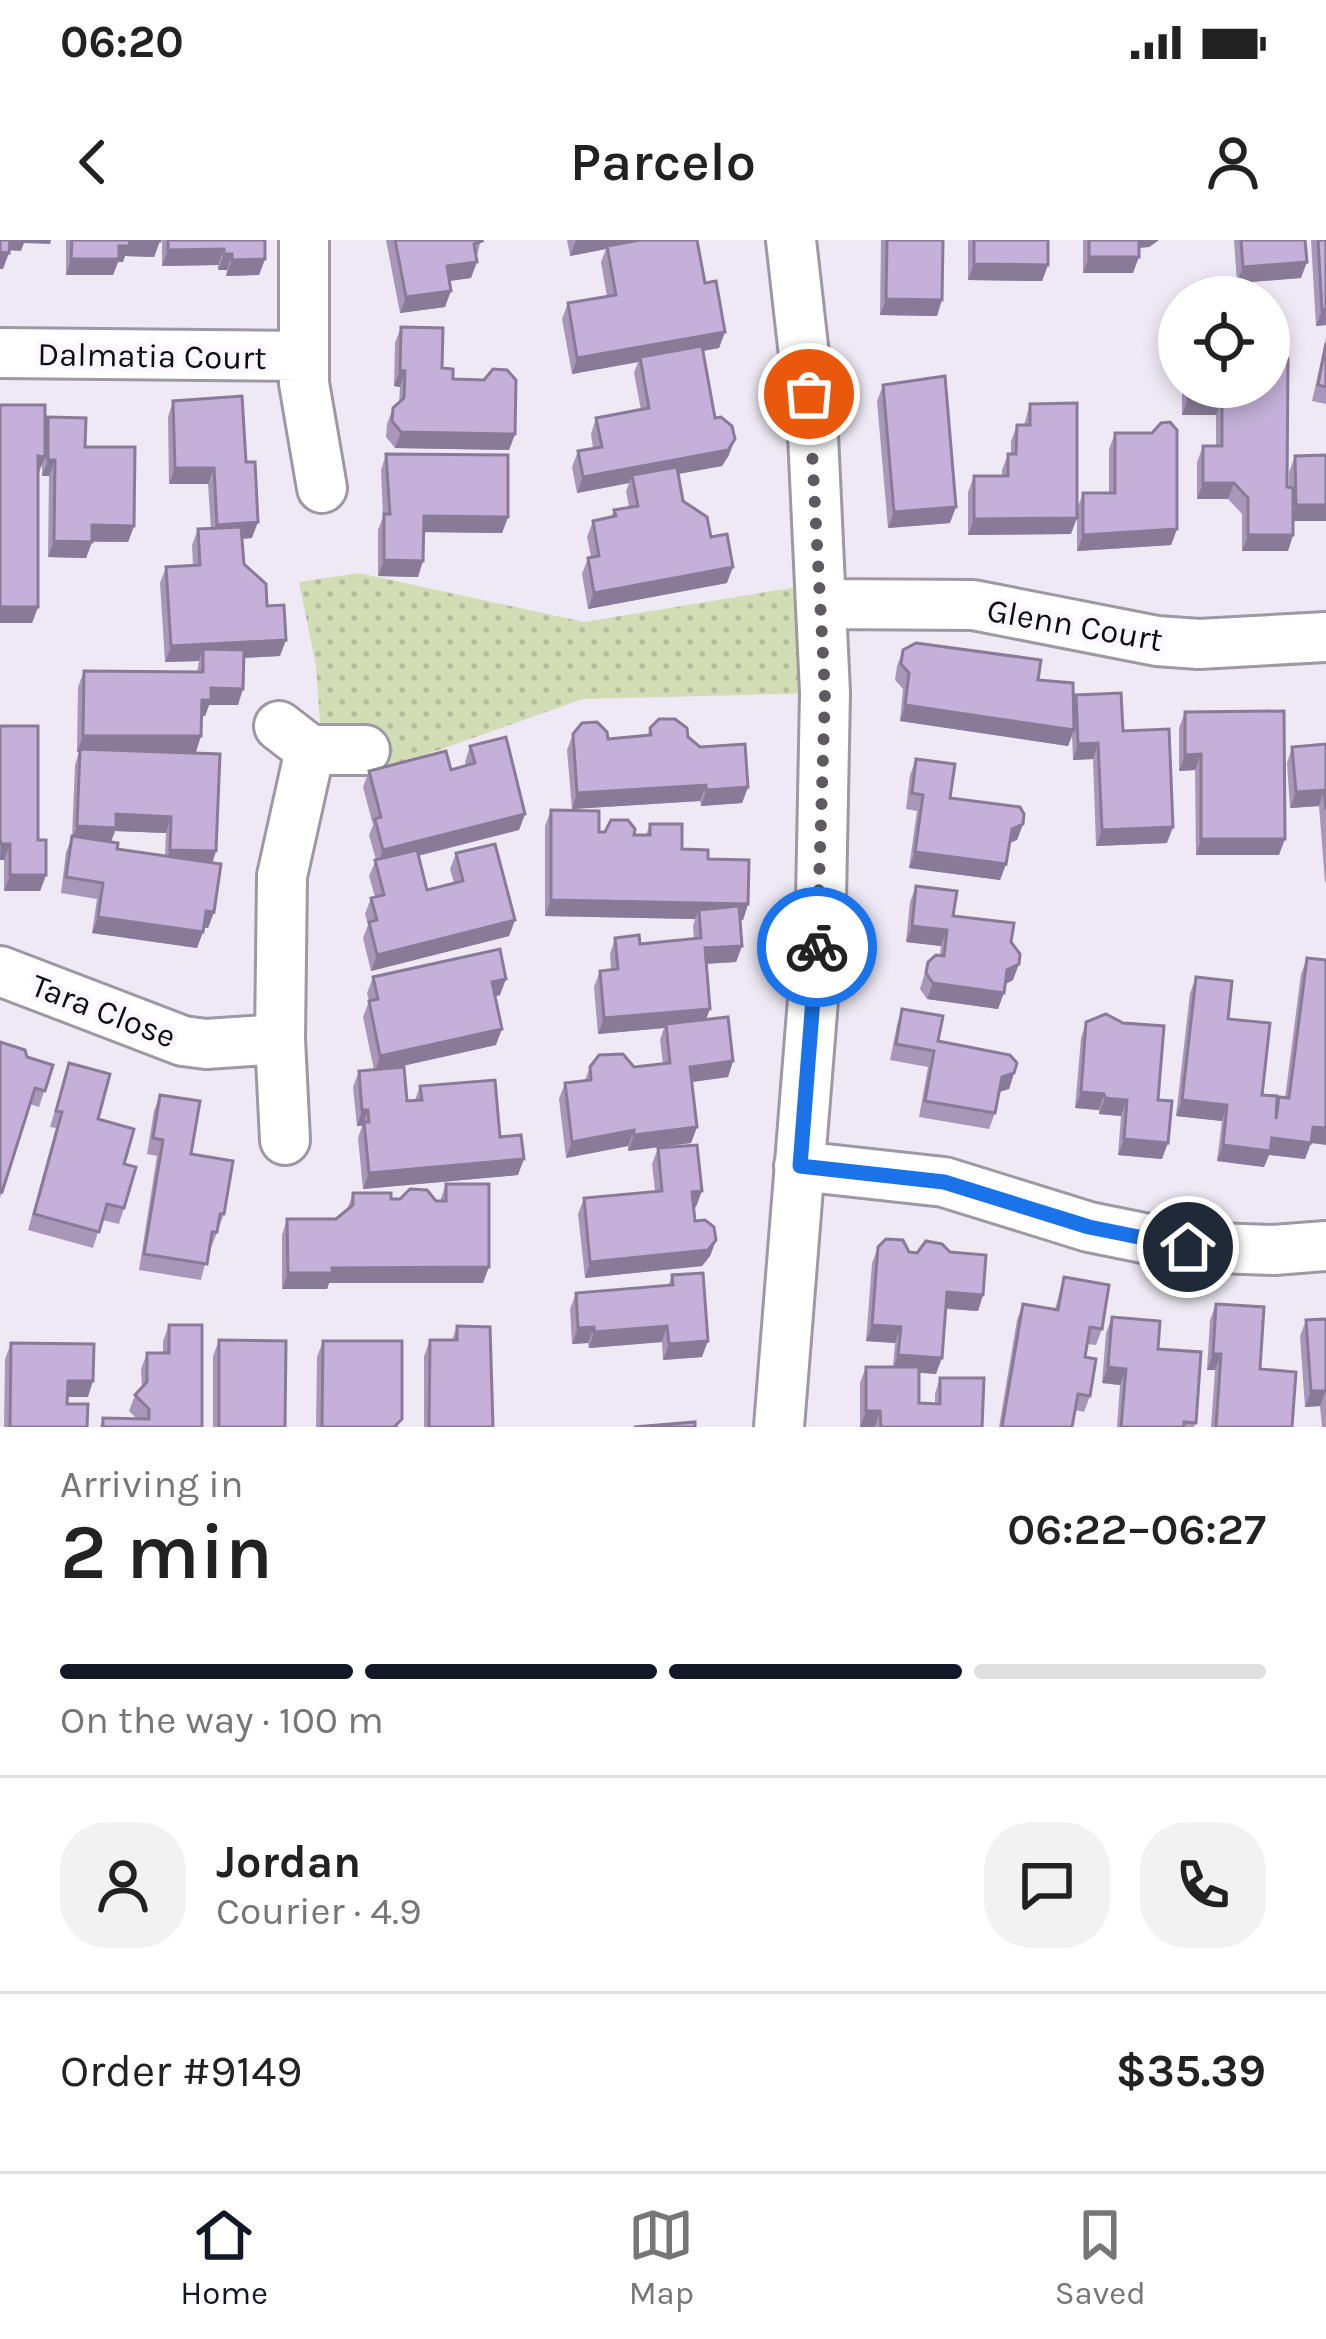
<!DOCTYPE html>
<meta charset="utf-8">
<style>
body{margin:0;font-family:Karla,sans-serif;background:#f2f2f2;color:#222;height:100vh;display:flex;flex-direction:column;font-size:45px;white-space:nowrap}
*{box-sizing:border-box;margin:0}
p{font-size:39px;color:#767676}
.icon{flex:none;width:66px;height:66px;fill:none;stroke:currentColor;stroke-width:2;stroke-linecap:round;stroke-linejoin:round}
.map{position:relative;height:1187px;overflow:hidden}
.side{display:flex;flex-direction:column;background:#fff;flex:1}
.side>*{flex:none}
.controls{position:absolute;left:1158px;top:36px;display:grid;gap:24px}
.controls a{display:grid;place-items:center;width:132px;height:132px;border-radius:50%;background:#fff;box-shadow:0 6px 18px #0003;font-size:60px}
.pin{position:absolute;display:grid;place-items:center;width:102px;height:102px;color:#fff;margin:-51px;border:6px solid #fff;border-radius:50%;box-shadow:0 3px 12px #0007}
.courier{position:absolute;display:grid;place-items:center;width:120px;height:120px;margin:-60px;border:9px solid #1a73e8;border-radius:50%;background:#fff;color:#222;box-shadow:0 3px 15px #0007}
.head em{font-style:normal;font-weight:600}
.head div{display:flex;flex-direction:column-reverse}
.head{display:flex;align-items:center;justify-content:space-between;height:204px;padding:0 60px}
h1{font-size:78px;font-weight:600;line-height:90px}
.bar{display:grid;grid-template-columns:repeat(4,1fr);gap:18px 12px;align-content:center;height:144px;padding:0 60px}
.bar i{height:15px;border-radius:9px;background:#e0e0e0}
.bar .selected{background:#111827}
.bar p{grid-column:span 4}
.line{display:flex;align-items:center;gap:30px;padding:0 60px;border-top:3px solid #e0e0e0}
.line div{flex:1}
.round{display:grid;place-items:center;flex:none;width:126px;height:126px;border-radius:48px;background:#f2f2f2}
.status{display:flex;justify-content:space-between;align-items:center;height:84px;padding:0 60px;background:#fff;direction:ltr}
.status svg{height:33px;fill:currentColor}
header{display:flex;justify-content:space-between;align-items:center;height:156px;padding:0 60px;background:#fff;font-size:54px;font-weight:600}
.tab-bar{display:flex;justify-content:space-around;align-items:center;height:168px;border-top:3px solid #e0e0e0;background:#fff;font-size:33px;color:#767676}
.tab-bar a{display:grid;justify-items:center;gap:6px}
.tab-bar .selected{color:#111827}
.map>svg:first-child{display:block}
.park{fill:url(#park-dots)}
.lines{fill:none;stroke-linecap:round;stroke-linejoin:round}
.street-casing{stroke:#9d98a2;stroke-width:54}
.street{stroke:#fff;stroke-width:48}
.wall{fill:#a997ba;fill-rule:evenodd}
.shaded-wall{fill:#897b97}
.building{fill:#c4b0d8;stroke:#897b97;stroke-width:3}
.done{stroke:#5d5a60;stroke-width:12;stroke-dasharray:0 21.6}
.route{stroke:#1a73e8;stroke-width:15}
.labels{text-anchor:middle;stroke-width:10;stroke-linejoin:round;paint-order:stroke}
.street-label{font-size:33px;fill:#0f0d11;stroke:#faf7fe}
</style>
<div class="status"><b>06:20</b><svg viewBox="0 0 49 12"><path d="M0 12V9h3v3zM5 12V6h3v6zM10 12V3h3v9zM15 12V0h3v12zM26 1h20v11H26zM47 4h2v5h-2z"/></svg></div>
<header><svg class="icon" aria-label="back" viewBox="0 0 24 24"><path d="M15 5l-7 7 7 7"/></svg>Parcelo<svg class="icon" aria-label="person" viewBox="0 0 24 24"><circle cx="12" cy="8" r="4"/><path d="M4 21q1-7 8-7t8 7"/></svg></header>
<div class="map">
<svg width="1326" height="1187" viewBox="0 0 1326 1187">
<defs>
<pattern id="park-dots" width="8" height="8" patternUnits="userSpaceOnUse" patternTransform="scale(3)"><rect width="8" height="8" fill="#d2ddb6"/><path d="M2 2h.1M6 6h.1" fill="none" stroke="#b3bc9b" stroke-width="1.8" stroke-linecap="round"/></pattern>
</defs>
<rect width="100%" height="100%" fill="#eee9f4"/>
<path class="park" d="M359,333L584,382L821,343L825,453L583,459L391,527L365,510L322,511L316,426L299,342Z"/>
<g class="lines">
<defs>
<path id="street" d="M304,0V143L322,248
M0,113L303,116
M823,364L973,365L1157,401L1199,404L1326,397
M279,486L310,510L282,636L280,799L285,900
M310,510H365
M0,731L183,801L206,804L280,799
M799,926L944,942L1089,987L1188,1007L1274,1010L1326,1006
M779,1187L821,659L825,453L813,195L791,0"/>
</defs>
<use href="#street" class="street-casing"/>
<use href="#street" class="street"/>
</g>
<path class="wall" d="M66,0H160L154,17L125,16L123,22H118L113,35H66Z
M162,0H265V19L259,35L226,36L227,30H218V25L162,26Z
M386,0H481L471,38L449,41L445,67L400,73Z
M567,0H697L705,43L725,92L719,108L703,111L715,178L729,215L722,226L678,234L683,261L711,297L727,343L588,369L582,334L588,318L591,317L587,297L593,281L611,277L614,270L629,267L626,251L629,243L577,253L572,227L578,211L593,208L591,194L596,178L641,170L634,133L638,122L572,134L562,79L568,63L607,57L601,22L606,9L570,16Z
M881,0H943L937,76L880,75Z
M968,0H1048V25L1042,41L968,40Z
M1083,0H1159L1149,7L1139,8L1133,33H1083Z
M1234,0H1305L1301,38L1237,43Z
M1311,0H1326V85L1316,86Z
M401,87L453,139L515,194L509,210L395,208L386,197L387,184L393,168L399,163L400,147L394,146L395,103Z
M1326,98V164L1312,161Z
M883,145L950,283L888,288L877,161Z
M1182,147H1269L1287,247H1289V232L1295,216L1326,215L1293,281V295L1288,311H1242V274L1228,259H1197V222L1203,206H1216V175H1182Z
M242,156L252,298L242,299L244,324L267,366L280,416L244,418L238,465H209L205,476H202L196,512H167L216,611L212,623L214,672L208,688H204L197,708L92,693L97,659L61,653L66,612L72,598L75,525L79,512H77L78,447L84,431L197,432L199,421L165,422L160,343L166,327L193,325L192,305L198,289H211L208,244H169L168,177L173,161ZM115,591L166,593L165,616L117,609L111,602Z
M1030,164L1071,294L968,295V252L974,236H1002V230L1008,214H1011V201L1017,185H1024Z
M48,177L85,207L134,286L128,302H92L86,318L48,317L49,236H42V224L38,232V367L32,383H0Z
M1115,193L1177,289L1171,305L1077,311V269L1083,253H1109V209Z
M386,214L508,277L502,293L424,292L418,337L378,336V290L383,277L381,230Z
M903,410L1038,440L1074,462L1076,455L1123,491L1167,603L1096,606L1093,519L1073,520L1072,496L1068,506L900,481L903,449L895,440L897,426Z
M1185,472L1279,615H1196L1195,530L1179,531V488Z
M0,486L38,600L46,635L40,651H4V620H0Z
M650,488L688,497L748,547L742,563L701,566L700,561L572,569L567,510L573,494L608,499L647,496Z
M1326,504V642H1325L1319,566L1290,568L1287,523L1292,507Z
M470,506L525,574L519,590L418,616L427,650L454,643L450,629L456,613L515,680L509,696L371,731L363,698L368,685L365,674L371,658L375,657L369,636L376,620L369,595L373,585L363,547L369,531L451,530L466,526L465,522Z
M916,519L950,558L1023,584L1017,600L1010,603L1006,624L1000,640L909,628L917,571L906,569L910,535Z
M551,570L599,592L646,595L650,584L682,609L708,619L748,664L743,680H740L742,706L736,722L706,724V780L733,821L728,837L692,842L697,887L691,903L628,911V906L566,918L559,859L565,843L585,840L590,827H634L663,824L660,800L664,788L598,794L594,747L600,731L611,730L610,714L615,698L640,704L694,699L693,686L695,679L545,676V586Z
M916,646L953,676L1011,702L1013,740L1005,744L998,769L927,759L920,749L928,722L940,715L941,706L906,702L910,662Z
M1307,718L1311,903L1305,919L1269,915L1264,927L1217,921L1222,881L1176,876L1190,753L1196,737L1228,779L1262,855L1276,864L1279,857L1285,858L1301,734Z
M373,737L500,755L495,757L496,805L389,829L407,861L415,860L420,846L500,897L518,935L363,949L358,898L362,886H357L353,847L359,831L374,830L363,777L369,761L367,753Z
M902,769L938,801L1014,833L1009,849L999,852L995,873L989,889L919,877L928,827L890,820L897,785Z
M1086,782L1158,860L1162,919L1118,915L1121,876L1099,874V870L1075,868L1081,798Z
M0,802L27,817L53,825L39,867L30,864L0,958Z
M69,823L98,879L124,924V968L119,984L102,980L93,1008L28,990L56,888L50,887Z
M160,855L224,974L211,1008H209L201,1040L139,1030L157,916L147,914L154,871Z
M658,908L696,967L694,968L695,981L716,1000L710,1016L702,1026L585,1038L578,974L584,958L655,951L652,924Z
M446,944L483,1043H329L327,1049H282V995L287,979H336L347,970L353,953L391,959L440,961Z
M878,1007L909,1012L983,1055L978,1071L946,1069L936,1134L919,1132V1163H935V1154L940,1138L982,1187H860V1143L866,1127H893L895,1103L866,1101L872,1023Z
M672,1035L702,1117L663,1120L662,1102L589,1108L588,1103L572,1104L570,1069L576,1053L668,1046Z
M1064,1037L1102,1089L1096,1105L1087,1104L1085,1117L1090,1156L1084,1172L1075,1170L1072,1187H999L1017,1080L1023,1064L1055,1069Z
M1216,1064L1260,1129L1292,1187H1211L1215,1130H1207L1210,1080Z
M1112,1077L1158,1109L1196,1183L1194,1187H1117L1120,1145L1102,1143L1106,1093Z
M1326,1079V1187H1322L1320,1166L1305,1167L1300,1096L1306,1080Z
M169,1085L202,1187H100L103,1178L137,1179L129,1171L135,1155L142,1148L141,1129L147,1113H163V1101Z
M457,1086L493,1187H424V1116L430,1100H452Z
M219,1100L285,1187H213V1116Z
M323,1101L399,1187H316L317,1117Z
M11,1103L88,1157H68L67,1164L87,1187H4L5,1119Z"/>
<path class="shaded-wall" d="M8,0H51L50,4L24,3L21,11L4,10Z
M130,0L160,1L154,17L125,16L123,22H118L113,35H66L71,19L119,6Z
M576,0H660L607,6L606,9L570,16Z
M1136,0H1159L1149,7L1133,8Z
M224,9L218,25L162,26L168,10Z
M0,12L9,13L3,29H0Z
M224,14H232L227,30H218Z
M1089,17H1139L1133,33H1083Z
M265,19L259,35L226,36L232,20Z
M477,22L471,38L441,42L447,26Z
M1307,22L1301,38L1237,43L1243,27Z
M974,24L1048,25L1042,41L968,40Z
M451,51L445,67L400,73L406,57Z
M886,59L942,60L937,76L880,75Z
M1326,69V85L1316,86L1322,70Z
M725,92L719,108L641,122L640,117L638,122L572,134L577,118Z
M400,130L405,131L400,147L394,146Z
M1188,159H1222L1216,175H1182Z
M401,192L515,194L509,210L395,208Z
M735,199L729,215L722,226L633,242L632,235L629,243L577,253L583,237Z
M38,216L45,217L39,232H32Z
M48,220H55L49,236H42Z
M175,228H214L208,244H169Z
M1203,243H1234L1228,259H1197Z
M1296,265H1326V281H1290Z
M956,267L950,283L888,288L894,272Z
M424,276L508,277L502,293L418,292Z
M1077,278L1071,294L968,295L974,279Z
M258,282L252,298L212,301L217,285Z
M92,285L134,286L128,302L87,301Z
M1177,289L1171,305L1077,311L1083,295Z
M1248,295H1293L1288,311H1242Z
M54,301L92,302L86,318L48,317Z
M384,320L423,321L418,337L378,336Z
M733,327L727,343L588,369L594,353Z
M0,367H38L32,383H0Z
M286,400L280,416L203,420V409L199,421L165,422L171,406Z
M211,448L243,449L238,465H209L205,476H196L202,460Z
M905,465L1074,490L1068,506L900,481Z
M83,496H201L196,512H77Z
M1098,503L1093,519L1073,520L1078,504Z
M1201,514L1195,530L1179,531L1185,515Z
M706,545L700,561L572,569L577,553Z
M748,547L742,563L701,566L706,550Z
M1324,550L1319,566L1290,568L1296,552Z
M116,574L171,577L166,593L115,591L110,604L71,602L77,586Z
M525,574L519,590L377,626L383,610Z
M1023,584L1017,600L1006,604L1012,589Z
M1173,587L1167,603L1096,606L1102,590Z
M1201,599H1285L1279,615H1196Z
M1,604H10L4,620H0Z
M170,610L216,611L211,627L164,626Z
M915,612L1006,624L1000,640L909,628Z
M10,635H46L40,651H4Z
M551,660L748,664L743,680L700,679L699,670L695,679L545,676Z
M206,671L214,672L208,688L201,687Z
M98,677L203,692L197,708L92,693Z
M515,680L509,696L371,731L377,715Z
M912,686L947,690L941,706L906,702Z
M742,706L736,722L699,724L705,708Z
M1019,724L1013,740L1002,746L1007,730Z
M506,739L500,755L486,758L492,742Z
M933,743L1004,753L998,769L927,759Z
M710,769L704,785L666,784L664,788L598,794L604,778Z
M502,789L496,805L375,832L380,816Z
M733,821L728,837L684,843L690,827Z
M1014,833L1009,849L996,853L1002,837Z
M1081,852L1104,854L1099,870L1075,868Z
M1105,858L1127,860L1121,876L1099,874Z
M1182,860L1227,865L1222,881L1176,876Z
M362,870H368L362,886H357Z
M697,887L691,903L628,911L634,895Z
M1313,887L1326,888V905L1311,903L1305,919L1269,915L1264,927L1217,921L1223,905L1272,898Z
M634,890L628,906L566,918L572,902Z
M1124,899L1168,903L1162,919L1118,915Z
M524,919L518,935L363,949L369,933Z
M702,951L696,967L687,968L692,952Z
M716,1000L710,1016L702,1026L585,1038L590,1022Z
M489,1027L483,1043H329L327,1049H282L288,1033L332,1028Z
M947,1052L983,1055L978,1071L941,1068Z
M872,1085L901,1087L895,1103L866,1101Z
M667,1086L662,1102L589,1108L594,1092Z
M594,1087L588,1103L572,1104L578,1088Z
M708,1101L702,1117L663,1120L669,1104Z
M1213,1114H1221L1215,1130H1207Z
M898,1115L942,1118L936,1134L892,1131Z
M1108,1127L1126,1129L1120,1145L1102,1143Z
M68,1141H93L88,1157H62Z
M1326,1150L1320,1166L1305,1167L1311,1151Z
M866,1171H880L875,1187H860Z"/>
<path class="building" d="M0,0H10L9,13L0,12Z
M72,0H160V1L130,0L129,6H119V19H71Z
M168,0H265V19L232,20V14H224V9L168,10Z
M395,0H481L482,1L474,4L477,22L447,26L451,51L406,57Z
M640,0H697L705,43L716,41L725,92L577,118L568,63L616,55L607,6Z
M887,0H943L942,60L886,59Z
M974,0H1048V25L974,24Z
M1089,0H1139V17H1089Z
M1241,0H1305L1307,22L1243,27Z
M1318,0H1326V69L1322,70Z
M401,87L443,88L442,128L453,129V139L484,140L493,129L507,130L516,140L515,194L401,192L392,181L393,168L404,158L405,131L400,130Z
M1326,103V147L1318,145Z
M702,106L715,178L721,177L732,186L735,199L728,210L583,237L578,211L602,207L596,178L649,168L640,117Z
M1269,119H1288L1287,247L1293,248V295H1248V258L1234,243H1203V206H1222V159H1188V147H1269Z
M945,136L956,267L894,272L883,145Z
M242,156L246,222H255L258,282L217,285L214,228H175L173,161Z
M1077,163V278L974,279V236H1008V214H1016L1017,185H1030V164Z
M0,165H45V217L38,216V367H0Z
M48,177L86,178L85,207H135L134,286L92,285V302L54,301L55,220H48Z
M1170,182L1177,190V289L1083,295V253H1115V193H1152L1161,183Z
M386,214L508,215V277L424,276L423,321L384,320V274H390Z
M1326,215V265H1296L1295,216Z
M677,227L683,261L707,277L711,297L727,294L733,327L594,353L588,318L599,316L593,281L616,276L614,270L638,266L632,235Z
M241,287L244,324L266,344L267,366L284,365L286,400L171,406L166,327L200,325L198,289Z
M916,403L1041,420L1038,440L1073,443L1074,490L905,465L909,433L901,424L903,410Z
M203,409L244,410L243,449L211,448V460H202L201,496H83L84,431L203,432Z
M1121,453L1123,491L1169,489L1173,587L1102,590L1098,503L1078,504L1076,455Z
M1284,471L1285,599H1201V514L1185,515V472Z
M659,479H675L687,488L688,497L700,507L745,504L748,547L706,550V545L577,553L573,494L582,483L597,482L607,492L608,499L651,495L650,488Z
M0,486H38V600H46V635H10V604H1L0,599Z
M506,497L525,574L383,610L375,579L381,577L369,531L446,511L451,530L475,523L470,506Z
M1326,504V570L1324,550L1296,552L1292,507Z
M80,509L220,514L216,611L170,610L171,577L116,574V588L77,586Z
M916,519L955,524L950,558L1020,567L1024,574L1023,584L1012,589L1006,624L915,612L923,555L912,553Z
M551,570L599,571V592H605L611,580H628L635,589L634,595H650V584H682V609L708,610V619L749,620L748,664L551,660Z
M72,596L118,603L117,609L221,624L214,672L206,671L203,692L98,677L103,643L66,637Z
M495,604L515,680L377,715L369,682L377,680L371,658L384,655L375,620L417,610L427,650L463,641L456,613Z
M916,646L957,651L953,676L1014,683L1011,702L1020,714L1019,724L1007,730L1004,753L933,743L926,733L928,722L936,715L944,716L947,690L912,686Z
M739,666L742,706L705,708L710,769L604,778L600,731L618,729L615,698L639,695L640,704L701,698L699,670Z
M500,709L506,739L492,742L502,789L380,816L369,761L378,759L373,737Z
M1307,718L1326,720V888L1313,887L1311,903L1272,898L1270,911L1223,905L1227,865L1182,860L1196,737L1232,741L1228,779L1270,783L1262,855L1277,856L1276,879L1279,857L1289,858Z
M902,769L943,776L938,801L1010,815L1017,823L1014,833L1002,837L995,873L925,861L934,811L896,804Z
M1106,774L1123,783L1164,786L1158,860L1172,861L1168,903L1124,899L1127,860L1105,858L1104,854L1081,852L1086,782Z
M728,777L733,821L690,827L697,887L634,895V890L572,902L565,843L591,840L590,827L599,815L623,814L634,827L670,823L666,784Z
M0,802L25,810L27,817L53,825L45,851L35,848L2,952L0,951Z
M69,823L110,834L98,879L134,889L124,924L136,927L124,968L107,964L99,992L34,974L62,872L56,871Z
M404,827L407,861L422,860L420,846L495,840L500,897L521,895L524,919L369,933L364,882H369L368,870H362L359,831Z
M160,855L200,861L191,914L233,921L224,974H220L217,992H212L207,1024L144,1014L163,900L153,898Z
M697,905L702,951L692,952L695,981L705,980L714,987L716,1000L708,1010L590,1022L584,958L662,951L658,908Z
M446,944H489V1027L332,1028L333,1033H288L287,979H336L353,965V953H391V959H400L410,949L427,950L436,961H446Z
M886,999L903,1000L909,1012L917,1013L926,1001L942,1004L950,1012L986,1015L983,1055L947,1052L942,1118L898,1115L901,1087L872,1085L878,1007Z
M703,1033L708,1101L669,1104L667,1086L594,1092V1087L578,1088L576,1053L673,1045L672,1035Z
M1064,1037L1109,1045L1102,1089L1090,1087L1085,1117L1096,1119L1090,1156L1078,1154L1072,1187H1002L1023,1064L1058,1070Z
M1216,1064L1264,1067L1260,1129L1296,1132L1292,1187H1216L1221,1114H1213Z
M1112,1077L1160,1081L1158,1109L1201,1112L1196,1183L1184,1182V1187H1121L1126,1129L1108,1127Z
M1326,1079V1151H1311L1306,1080Z
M169,1085H202V1187H103V1178L149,1179V1169L135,1155L147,1142V1113H169Z
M457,1086L490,1087L493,1187H429L430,1100H457Z
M219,1100L286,1101L285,1187H219Z
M323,1101H402V1179L394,1187H322Z
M11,1103L94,1104L93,1141H68L67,1164H88L87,1187H10Z
M866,1127H919V1163L940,1164V1138H984L982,1187H881L880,1171H866Z
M695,1182V1187H634Z"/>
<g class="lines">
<path class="done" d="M809,154L825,453L817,707"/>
<path class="route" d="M817,707L800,926L944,942L1089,987L1188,1007"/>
</g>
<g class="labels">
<g class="street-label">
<text transform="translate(152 115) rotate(1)" y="12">Dalmatia Court</text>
<text transform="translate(1075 384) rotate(10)" y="12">Glenn Court</text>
<text transform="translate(104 770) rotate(21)" y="12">Tara Close</text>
</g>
</g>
</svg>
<div class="controls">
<a><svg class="icon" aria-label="locate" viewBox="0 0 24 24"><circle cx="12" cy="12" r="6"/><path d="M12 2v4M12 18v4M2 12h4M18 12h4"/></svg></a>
</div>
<div class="pin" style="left:809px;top:154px;background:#ea580c"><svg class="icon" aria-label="bag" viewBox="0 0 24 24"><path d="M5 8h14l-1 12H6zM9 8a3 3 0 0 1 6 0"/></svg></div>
<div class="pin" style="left:1188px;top:1007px;background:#1f2937"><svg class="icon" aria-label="home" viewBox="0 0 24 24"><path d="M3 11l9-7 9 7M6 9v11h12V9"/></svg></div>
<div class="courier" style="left:817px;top:707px"><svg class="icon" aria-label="bike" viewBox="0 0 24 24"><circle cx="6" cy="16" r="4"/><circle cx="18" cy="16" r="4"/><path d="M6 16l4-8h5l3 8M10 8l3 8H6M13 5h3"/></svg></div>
</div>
<section class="side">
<div class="head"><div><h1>2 min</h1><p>Arriving in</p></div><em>06:22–06:27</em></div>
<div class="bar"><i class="selected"></i><i class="selected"></i><i class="selected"></i><i></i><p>On the way · 100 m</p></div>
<div class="line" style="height:216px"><a class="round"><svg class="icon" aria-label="person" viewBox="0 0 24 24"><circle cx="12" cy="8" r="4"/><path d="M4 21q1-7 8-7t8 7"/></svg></a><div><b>Jordan</b><p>Courier · 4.9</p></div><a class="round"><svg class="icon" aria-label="chat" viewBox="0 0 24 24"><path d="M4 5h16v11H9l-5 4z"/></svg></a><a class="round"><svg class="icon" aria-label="phone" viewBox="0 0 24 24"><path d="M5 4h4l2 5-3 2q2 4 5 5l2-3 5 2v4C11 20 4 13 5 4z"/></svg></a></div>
<div class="line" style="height:156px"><div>Order #9149</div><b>$35.39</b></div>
</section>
<nav class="tab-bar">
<a class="selected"><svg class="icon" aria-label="home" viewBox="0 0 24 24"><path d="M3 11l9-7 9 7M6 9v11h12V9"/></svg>Home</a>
<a><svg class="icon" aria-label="map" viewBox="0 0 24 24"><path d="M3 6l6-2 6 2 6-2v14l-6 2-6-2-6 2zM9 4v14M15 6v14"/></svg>Map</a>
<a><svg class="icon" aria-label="saved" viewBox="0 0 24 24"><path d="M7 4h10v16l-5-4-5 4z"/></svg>Saved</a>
</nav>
